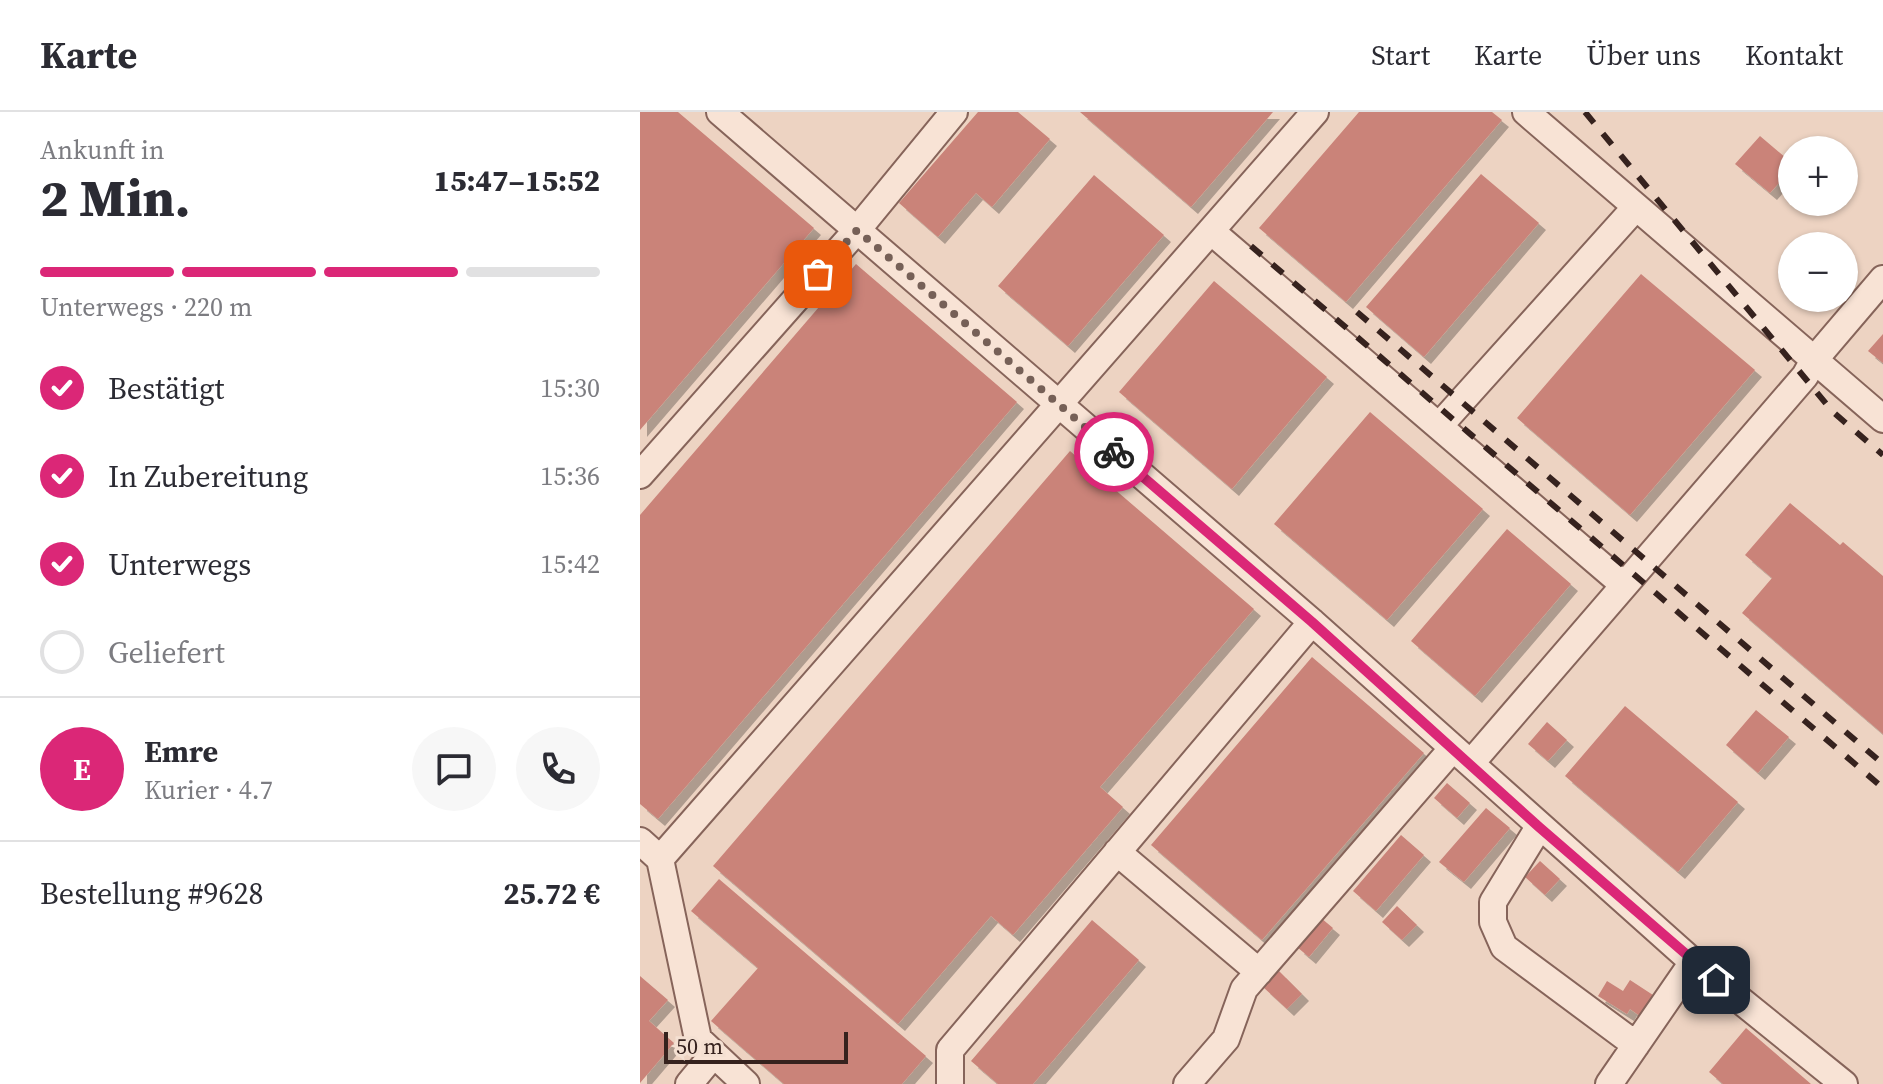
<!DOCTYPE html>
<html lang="de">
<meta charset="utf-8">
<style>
body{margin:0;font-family:"Source Serif 4",serif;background:#f7f7f7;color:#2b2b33;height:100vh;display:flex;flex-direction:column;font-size:30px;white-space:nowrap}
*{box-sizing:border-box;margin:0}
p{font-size:26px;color:#7c7c81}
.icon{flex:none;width:44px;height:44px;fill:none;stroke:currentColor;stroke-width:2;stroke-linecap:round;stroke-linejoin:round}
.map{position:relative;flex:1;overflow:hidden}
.panel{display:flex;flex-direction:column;background:#fff;width:640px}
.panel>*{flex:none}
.tools{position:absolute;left:1138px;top:24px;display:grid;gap:16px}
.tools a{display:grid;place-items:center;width:80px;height:80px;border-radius:50%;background:#fff;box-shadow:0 2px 6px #0004;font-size:40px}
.scale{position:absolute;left:24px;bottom:20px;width:184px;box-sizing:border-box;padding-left:8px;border:4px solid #36221e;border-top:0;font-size:22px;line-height:28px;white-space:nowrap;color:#36221e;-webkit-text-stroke:6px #f4e0d2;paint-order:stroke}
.pin{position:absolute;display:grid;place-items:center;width:68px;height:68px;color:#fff;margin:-34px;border-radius:16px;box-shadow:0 4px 12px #0006}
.courier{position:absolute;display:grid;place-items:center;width:80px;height:80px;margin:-40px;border:6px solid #db2777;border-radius:50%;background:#fff;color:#222;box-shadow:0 2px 10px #0007}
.headline em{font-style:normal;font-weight:800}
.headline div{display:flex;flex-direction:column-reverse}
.headline{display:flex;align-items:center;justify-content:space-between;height:136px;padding:0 40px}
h1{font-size:52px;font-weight:800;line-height:60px}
.bar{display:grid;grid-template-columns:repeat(4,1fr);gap:12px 8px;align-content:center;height:96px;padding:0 40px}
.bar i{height:10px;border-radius:6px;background:#e1e1e2}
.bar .on{background:#db2777}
.bar p{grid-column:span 4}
.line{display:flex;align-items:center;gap:20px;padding:0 40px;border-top:2px solid #e1e1e2}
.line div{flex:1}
.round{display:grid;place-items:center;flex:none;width:84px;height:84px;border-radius:42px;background:#f7f7f7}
ol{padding:0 40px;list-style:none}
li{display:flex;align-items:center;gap:24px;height:88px}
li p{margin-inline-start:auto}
li .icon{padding:8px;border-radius:50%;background:#db2777;color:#fff;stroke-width:4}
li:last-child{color:#7c7c81}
li i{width:44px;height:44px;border:4px solid #e1e1e2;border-radius:50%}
header{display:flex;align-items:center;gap:48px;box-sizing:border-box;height:112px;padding:0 40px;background:#fff;border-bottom:2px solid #e1e1e2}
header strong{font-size:38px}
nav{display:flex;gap:44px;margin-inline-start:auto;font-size:28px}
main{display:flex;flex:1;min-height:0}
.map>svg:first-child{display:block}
.building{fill:#ca8379;filter:url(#shadow)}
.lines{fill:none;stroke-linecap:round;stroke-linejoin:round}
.minor-casing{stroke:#86645a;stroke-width:30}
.minor{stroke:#f8e3d5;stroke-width:26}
.rail{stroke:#36221e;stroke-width:6;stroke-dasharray:14 14;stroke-linecap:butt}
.done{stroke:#766057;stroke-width:8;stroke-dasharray:0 14.4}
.route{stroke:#db2777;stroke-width:10}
</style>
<header>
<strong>Karte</strong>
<nav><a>Start</a><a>Karte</a><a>Über uns</a><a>Kontakt</a></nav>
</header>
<main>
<section class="panel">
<div class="headline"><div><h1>2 Min.</h1><p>Ankunft in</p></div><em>15:47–15:52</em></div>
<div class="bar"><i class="on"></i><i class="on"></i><i class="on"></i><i></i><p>Unterwegs · 220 m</p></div>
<ol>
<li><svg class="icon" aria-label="check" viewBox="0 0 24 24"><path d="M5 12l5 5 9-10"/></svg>Bestätigt<p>15:30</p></li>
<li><svg class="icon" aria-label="check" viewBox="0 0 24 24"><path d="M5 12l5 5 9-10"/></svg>In Zubereitung<p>15:36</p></li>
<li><svg class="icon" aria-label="check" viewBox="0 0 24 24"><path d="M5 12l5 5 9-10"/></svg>Unterwegs<p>15:42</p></li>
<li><i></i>Geliefert</li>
</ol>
<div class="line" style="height:144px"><b class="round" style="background:#db2777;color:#fff">E</b><div><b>Emre</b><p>Kurier · 4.7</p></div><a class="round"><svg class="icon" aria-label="chat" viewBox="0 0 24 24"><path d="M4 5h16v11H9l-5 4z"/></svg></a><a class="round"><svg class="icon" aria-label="phone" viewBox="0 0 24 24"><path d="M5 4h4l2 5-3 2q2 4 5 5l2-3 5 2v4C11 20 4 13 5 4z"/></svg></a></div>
<div class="line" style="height:104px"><div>Bestellung #9628</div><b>25.72 €</b></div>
</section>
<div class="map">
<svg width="1243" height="972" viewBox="0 0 1243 972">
<defs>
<filter id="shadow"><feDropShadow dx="7" dy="7" stdDeviation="0" flood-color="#0004"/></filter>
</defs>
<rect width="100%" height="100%" fill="#edd3c2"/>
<path class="building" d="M0,0H38L174,116L0,318Z
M338,0H378L410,27L352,95L336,81L298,125L259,91Z
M440,0H633L551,95Z
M719,0H852L862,8L706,190L619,116Z
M1120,24L1152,51V56L1130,81L1095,52Z
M841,62L899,111L784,245L726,195Z
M454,63L524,123L428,234L358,174Z
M216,152L377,290L18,707L0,692V403Z
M1001,162L1115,258L990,403L877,306Z
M574,169L687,265L592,377L479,280Z
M1243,222V251L1228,239Z
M730,300L843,397L747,508L634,412Z
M430,339L614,497L460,675L483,695L373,823L351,804L258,912L73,754Z
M1150,391L1200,433L1203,430L1243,464V622L1102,501L1132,466L1105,443Z
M867,417L931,472L835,584L771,529Z
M672,545L784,641L622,828L511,733Z
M985,594L1098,690L1038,760L925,664Z
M1116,598L1149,625L1118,661L1086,633Z
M907,610L927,628L908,649L888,632Z
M807,671L830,691L817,706L794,686Z
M846,696L870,716L824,770L799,750Z
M761,723L784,743L736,799L713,779Z
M900,749L920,767L905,783L885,765Z
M79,767L286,944L262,972H144L71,909L118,856L51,799Z
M757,794L777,813L762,828L742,810Z
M681,806L693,816L669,845L657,835Z
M452,808L499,848L393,972H358L331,949Z
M639,859L662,882L647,897L623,875Z
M0,864L28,888L9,909L34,931L0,971Z
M990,868L1013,883L1000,904L990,897L987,902L958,884L967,869L983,879Z
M1106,916L1171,972H1083L1069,960Z"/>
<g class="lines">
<defs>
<path id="minor" d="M80,0L672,510L1053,850L1204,972
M886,0L1243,307
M572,120L984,473
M800,313L996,95
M0,363L217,118L314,0
M831,651L1165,264L1174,248L1243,167
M899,715L853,790V810L864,835L996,933
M0,729L20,747L58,927L106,972
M477,740L619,860
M20,747L675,0
M49,972L73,943
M310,972V938L672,510
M547,972L586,927L604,877L813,636
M969,972L1053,850"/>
</defs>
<use href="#minor" class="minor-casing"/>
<use href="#minor" class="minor"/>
<path class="rail" d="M945,0L1193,300L1243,343
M611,134L1243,676
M717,200L1243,652"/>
</g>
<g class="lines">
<path class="done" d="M178,162L217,118L474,340"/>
<path class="route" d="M474,340L672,510L899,715L1076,868"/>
</g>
</svg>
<div class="tools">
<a>+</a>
<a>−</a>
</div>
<div class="scale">50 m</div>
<div class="pin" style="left:178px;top:162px;background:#ea580c"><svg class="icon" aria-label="bag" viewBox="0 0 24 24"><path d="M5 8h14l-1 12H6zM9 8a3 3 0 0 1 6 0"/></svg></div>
<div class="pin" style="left:1076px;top:868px;background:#1f2937"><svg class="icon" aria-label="home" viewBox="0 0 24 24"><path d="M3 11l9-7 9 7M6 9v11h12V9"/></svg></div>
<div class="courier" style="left:474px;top:340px"><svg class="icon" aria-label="bike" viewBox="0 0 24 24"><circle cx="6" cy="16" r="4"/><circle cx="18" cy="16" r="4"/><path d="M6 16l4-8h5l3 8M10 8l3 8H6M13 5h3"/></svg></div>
</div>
</main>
